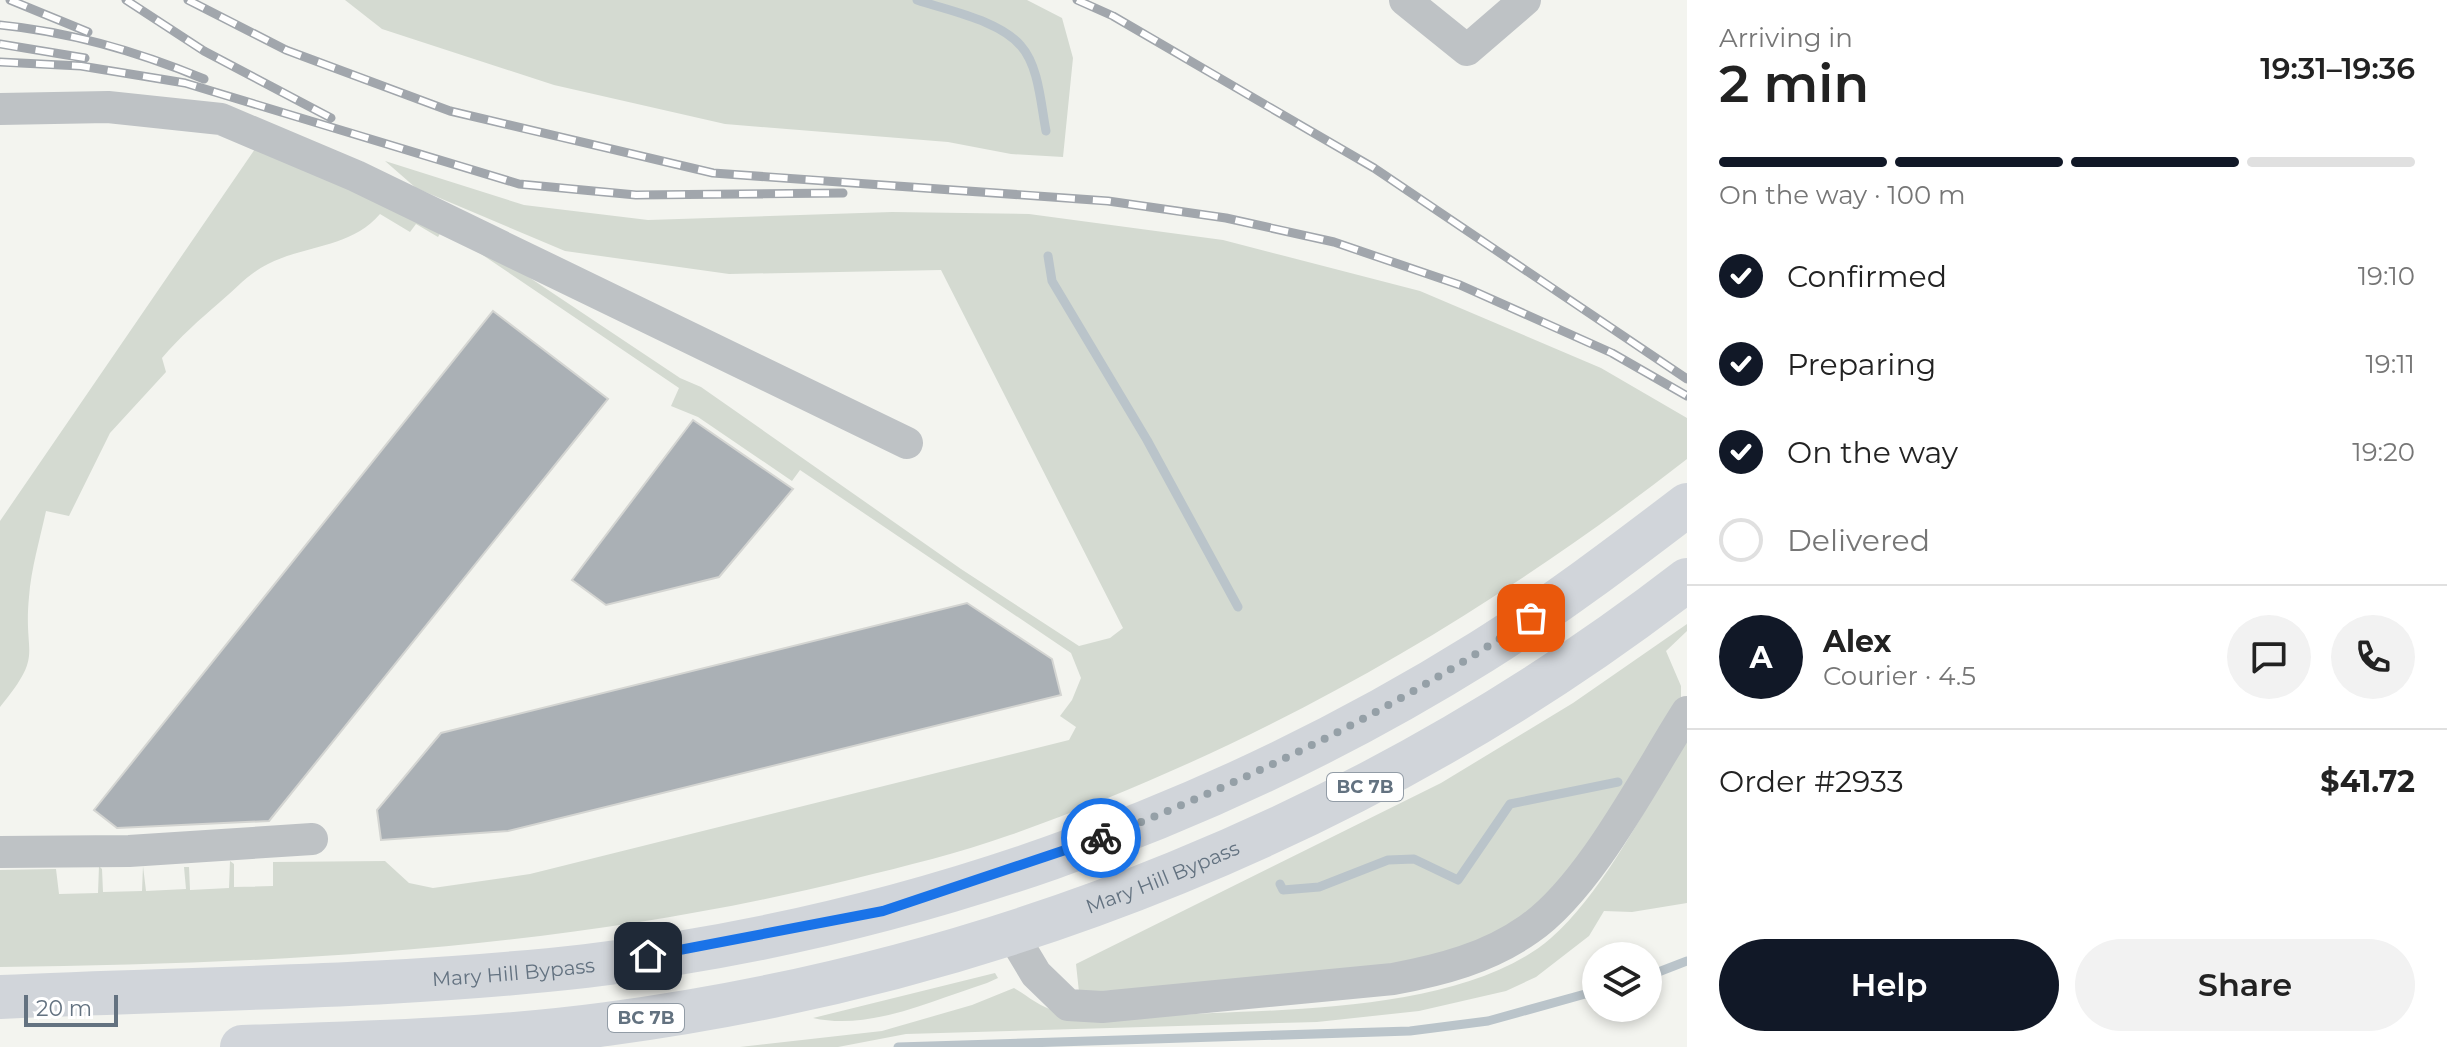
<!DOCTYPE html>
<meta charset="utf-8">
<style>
body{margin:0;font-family:Montserrat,sans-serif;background:#f2f2f2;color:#222;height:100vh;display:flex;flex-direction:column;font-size:30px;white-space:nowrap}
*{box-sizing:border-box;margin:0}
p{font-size:26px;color:#767676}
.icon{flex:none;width:44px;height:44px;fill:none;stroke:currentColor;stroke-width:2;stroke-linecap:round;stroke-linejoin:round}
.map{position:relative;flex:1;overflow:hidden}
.drawer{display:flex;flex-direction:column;background:#fff;width:760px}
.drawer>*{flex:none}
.buttons{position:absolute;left:1582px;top:942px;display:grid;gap:16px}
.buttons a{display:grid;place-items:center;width:80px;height:80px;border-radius:50%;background:#fff;box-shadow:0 4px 12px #0003;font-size:40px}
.scale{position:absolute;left:24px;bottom:20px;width:94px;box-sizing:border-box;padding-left:8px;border:4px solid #637280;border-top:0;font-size:22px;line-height:28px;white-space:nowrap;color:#637280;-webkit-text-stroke:6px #fff;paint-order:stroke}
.pin{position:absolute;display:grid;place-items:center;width:68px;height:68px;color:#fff;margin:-34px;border-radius:16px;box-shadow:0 4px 12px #0006}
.courier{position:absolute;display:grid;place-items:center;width:80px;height:80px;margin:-40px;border:6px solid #1a73e8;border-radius:50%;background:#fff;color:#222;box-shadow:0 2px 10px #0007}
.summary em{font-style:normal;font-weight:600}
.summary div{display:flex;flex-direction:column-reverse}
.summary{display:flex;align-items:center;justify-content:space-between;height:136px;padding:0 32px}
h1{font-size:52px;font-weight:600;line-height:60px}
.bar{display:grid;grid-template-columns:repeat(4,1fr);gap:12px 8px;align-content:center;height:96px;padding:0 32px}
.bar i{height:10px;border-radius:6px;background:#e0e0e0}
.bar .on{background:#111827}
.bar p{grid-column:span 4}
.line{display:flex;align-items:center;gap:20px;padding:0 32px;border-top:2px solid #e0e0e0}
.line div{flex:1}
.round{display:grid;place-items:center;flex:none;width:84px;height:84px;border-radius:42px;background:#f2f2f2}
ol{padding:0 32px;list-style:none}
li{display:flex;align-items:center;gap:24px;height:88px}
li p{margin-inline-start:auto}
li .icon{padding:8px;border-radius:50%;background:#111827;color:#fff;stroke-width:4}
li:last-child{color:#767676}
li i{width:44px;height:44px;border:4px solid #e0e0e0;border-radius:50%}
.action{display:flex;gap:16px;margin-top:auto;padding:16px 32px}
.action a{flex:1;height:92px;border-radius:48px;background:#111827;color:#fff;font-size:32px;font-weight:600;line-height:92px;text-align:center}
.action a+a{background:#f2f2f2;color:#222}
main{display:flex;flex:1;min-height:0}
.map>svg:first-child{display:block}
.green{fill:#d4dad1}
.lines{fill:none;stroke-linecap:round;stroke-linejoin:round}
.stream{stroke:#bac4ca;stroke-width:9}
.building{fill:#aab0b5;stroke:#d4d5d2;stroke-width:2}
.minor{stroke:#bec2c5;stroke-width:32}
.highway{stroke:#d1d5da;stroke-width:44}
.rail-casing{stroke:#a1a6ac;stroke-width:9}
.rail{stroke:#fff;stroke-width:6;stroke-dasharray:18;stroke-linecap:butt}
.done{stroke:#95a0a7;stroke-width:8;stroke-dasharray:0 14.4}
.route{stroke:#1a73e8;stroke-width:10}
.labels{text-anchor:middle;stroke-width:8;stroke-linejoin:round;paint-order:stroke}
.shield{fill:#fff;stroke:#929ca6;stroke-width:2}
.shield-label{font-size:18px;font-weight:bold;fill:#637280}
.street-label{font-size:20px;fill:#637280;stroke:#fff}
</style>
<main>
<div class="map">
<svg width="1687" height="1047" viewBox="0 0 1687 1047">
<rect width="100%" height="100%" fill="#f3f4ef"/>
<path class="green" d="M345,0H1027L1062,18L1073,58L1063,157L1011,154L948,142L725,124L554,85L382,29Z
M257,146L473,240L680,378L701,387L961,569L1079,646L1110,638L1123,628L941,270L729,274L565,251L416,188L385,161L524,205L648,220L892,212L1029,214L1223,240L1420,291L1601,368L1687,418V459C1481,620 1257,748 1010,835C959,853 906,866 853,879C575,948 286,964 0,967V870L56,869L59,894L98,893L99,866L102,869L103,892L142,891L143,866L146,891L186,889L184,867H189L190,890L229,888L230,861L234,864V887L273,886V862L385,861L409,883L433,888L530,874L1069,740L1076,727L1060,716L1072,700L1081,678L1071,653L800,470L792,481L698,417L671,406L679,388L456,237L442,230L438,237L416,224L410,232L380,214C351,248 305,245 268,264C248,274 237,288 220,302C199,320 180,337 162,358L166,372L110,433L69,516L46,511C40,539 31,569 29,597C23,658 45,652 0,707V521Z
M1687,624V631L1666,651L1681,686V703L1534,924L1364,979L1079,992L1076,964L1441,783L1573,703Z
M1687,739V903L1632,912L1604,911L1589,936L1536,977L1506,991L1419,1011L1317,1022L906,1034L838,1047H740L882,1031L972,1005L1014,988C1028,996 1041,1008 1057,1011C1108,1021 1161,1016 1213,1013C1312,1009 1473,1006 1551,938C1604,892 1649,801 1687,739Z
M995,973L998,978L987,983C933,1000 870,1031 813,1018Z"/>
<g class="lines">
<path class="stream" d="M917,0C949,11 999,20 1021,46C1039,66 1041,106 1046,131
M1048,256L1052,281L1147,440L1238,607
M1280,884L1283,890L1319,887L1388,860L1414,859L1458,880L1510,804L1618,782
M1648,976L1687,961
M898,1047L1410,1031L1488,1021L1596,991"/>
</g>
<path class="building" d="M493,311L608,399L269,821L117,828L94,810Z
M693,420L793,489L719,577L606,605L572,580Z
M967,603L1052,659L1061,695L508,831L381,840L377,810L441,733Z"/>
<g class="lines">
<path class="minor" d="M1405,0L1467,50L1525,0
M0,109L108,107L221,119L356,176L907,443
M0,852L129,851L312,839
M1012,934L1036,974L1068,1005L1102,1007L1393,979C1441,970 1488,958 1529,929C1590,887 1646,776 1687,712"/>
<g class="highway">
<path id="s1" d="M0,997C195,988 391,988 586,966C900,929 1212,820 1481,652C1553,607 1620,556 1687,505"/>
<path id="s2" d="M242,1047C364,1043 487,1040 607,1024C997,972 1375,821 1687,580"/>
</g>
<defs>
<path id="rail" d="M10,0L88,32
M126,0L204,51L331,118
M188,0L286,50L450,111L713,173L1108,201L1226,218L1334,242L1460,285L1612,353L1687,396
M1077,0L1113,16L1374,168L1687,379
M0,25C71,32 139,52 204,79
M0,44L85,58
M0,62L81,66L185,83L519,184L636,195L843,193"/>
</defs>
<use href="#rail" class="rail-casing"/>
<use href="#rail" class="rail"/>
</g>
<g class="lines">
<path class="done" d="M1101,838C1251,779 1397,709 1531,618"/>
<path class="route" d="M648,956L883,911L1101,838"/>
</g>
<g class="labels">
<g class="shield">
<rect x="1327" y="773" width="76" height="28" rx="6"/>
<rect x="608" y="1004" width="76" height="28" rx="6"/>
</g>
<g class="shield-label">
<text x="1365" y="793">BC 7B</text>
<text x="646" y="1024">BC 7B</text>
</g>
<g class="street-label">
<text dy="7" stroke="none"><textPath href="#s2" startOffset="942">Mary Hill Bypass</textPath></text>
<text dy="7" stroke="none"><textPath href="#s1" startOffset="514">Mary Hill Bypass</textPath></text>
</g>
</g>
</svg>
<div class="buttons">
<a><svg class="icon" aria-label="layers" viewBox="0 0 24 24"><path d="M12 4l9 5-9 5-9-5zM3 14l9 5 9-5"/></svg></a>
</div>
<div class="scale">20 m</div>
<div class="pin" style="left:1531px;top:618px;background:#ea580c"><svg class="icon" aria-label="bag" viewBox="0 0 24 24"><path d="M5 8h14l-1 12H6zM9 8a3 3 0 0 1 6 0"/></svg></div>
<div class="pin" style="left:648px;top:956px;background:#1f2937"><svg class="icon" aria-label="home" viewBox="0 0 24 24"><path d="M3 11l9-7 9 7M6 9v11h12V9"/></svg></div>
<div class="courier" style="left:1101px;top:838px"><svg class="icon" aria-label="bike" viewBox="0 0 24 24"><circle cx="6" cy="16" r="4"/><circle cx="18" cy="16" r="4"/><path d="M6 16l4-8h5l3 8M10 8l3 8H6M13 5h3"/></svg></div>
</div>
<section class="drawer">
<div class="summary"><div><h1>2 min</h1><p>Arriving in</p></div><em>19:31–19:36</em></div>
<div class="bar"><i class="on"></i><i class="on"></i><i class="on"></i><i></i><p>On the way · 100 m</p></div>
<ol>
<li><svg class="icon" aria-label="check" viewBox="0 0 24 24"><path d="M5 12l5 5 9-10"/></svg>Confirmed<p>19:10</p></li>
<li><svg class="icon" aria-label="check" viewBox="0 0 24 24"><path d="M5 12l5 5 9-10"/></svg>Preparing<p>19:11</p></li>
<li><svg class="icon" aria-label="check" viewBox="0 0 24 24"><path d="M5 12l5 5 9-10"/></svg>On the way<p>19:20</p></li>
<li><i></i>Delivered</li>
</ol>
<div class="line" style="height:144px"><b class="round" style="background:#111827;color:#fff">A</b><div><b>Alex</b><p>Courier · 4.5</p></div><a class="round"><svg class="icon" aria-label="chat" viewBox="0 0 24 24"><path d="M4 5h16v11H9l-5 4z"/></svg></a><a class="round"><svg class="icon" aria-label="phone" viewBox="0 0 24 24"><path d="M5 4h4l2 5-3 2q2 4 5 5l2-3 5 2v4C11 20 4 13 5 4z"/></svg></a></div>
<div class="line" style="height:104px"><div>Order #2933</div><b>$41.72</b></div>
<div class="action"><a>Help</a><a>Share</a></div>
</section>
</main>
